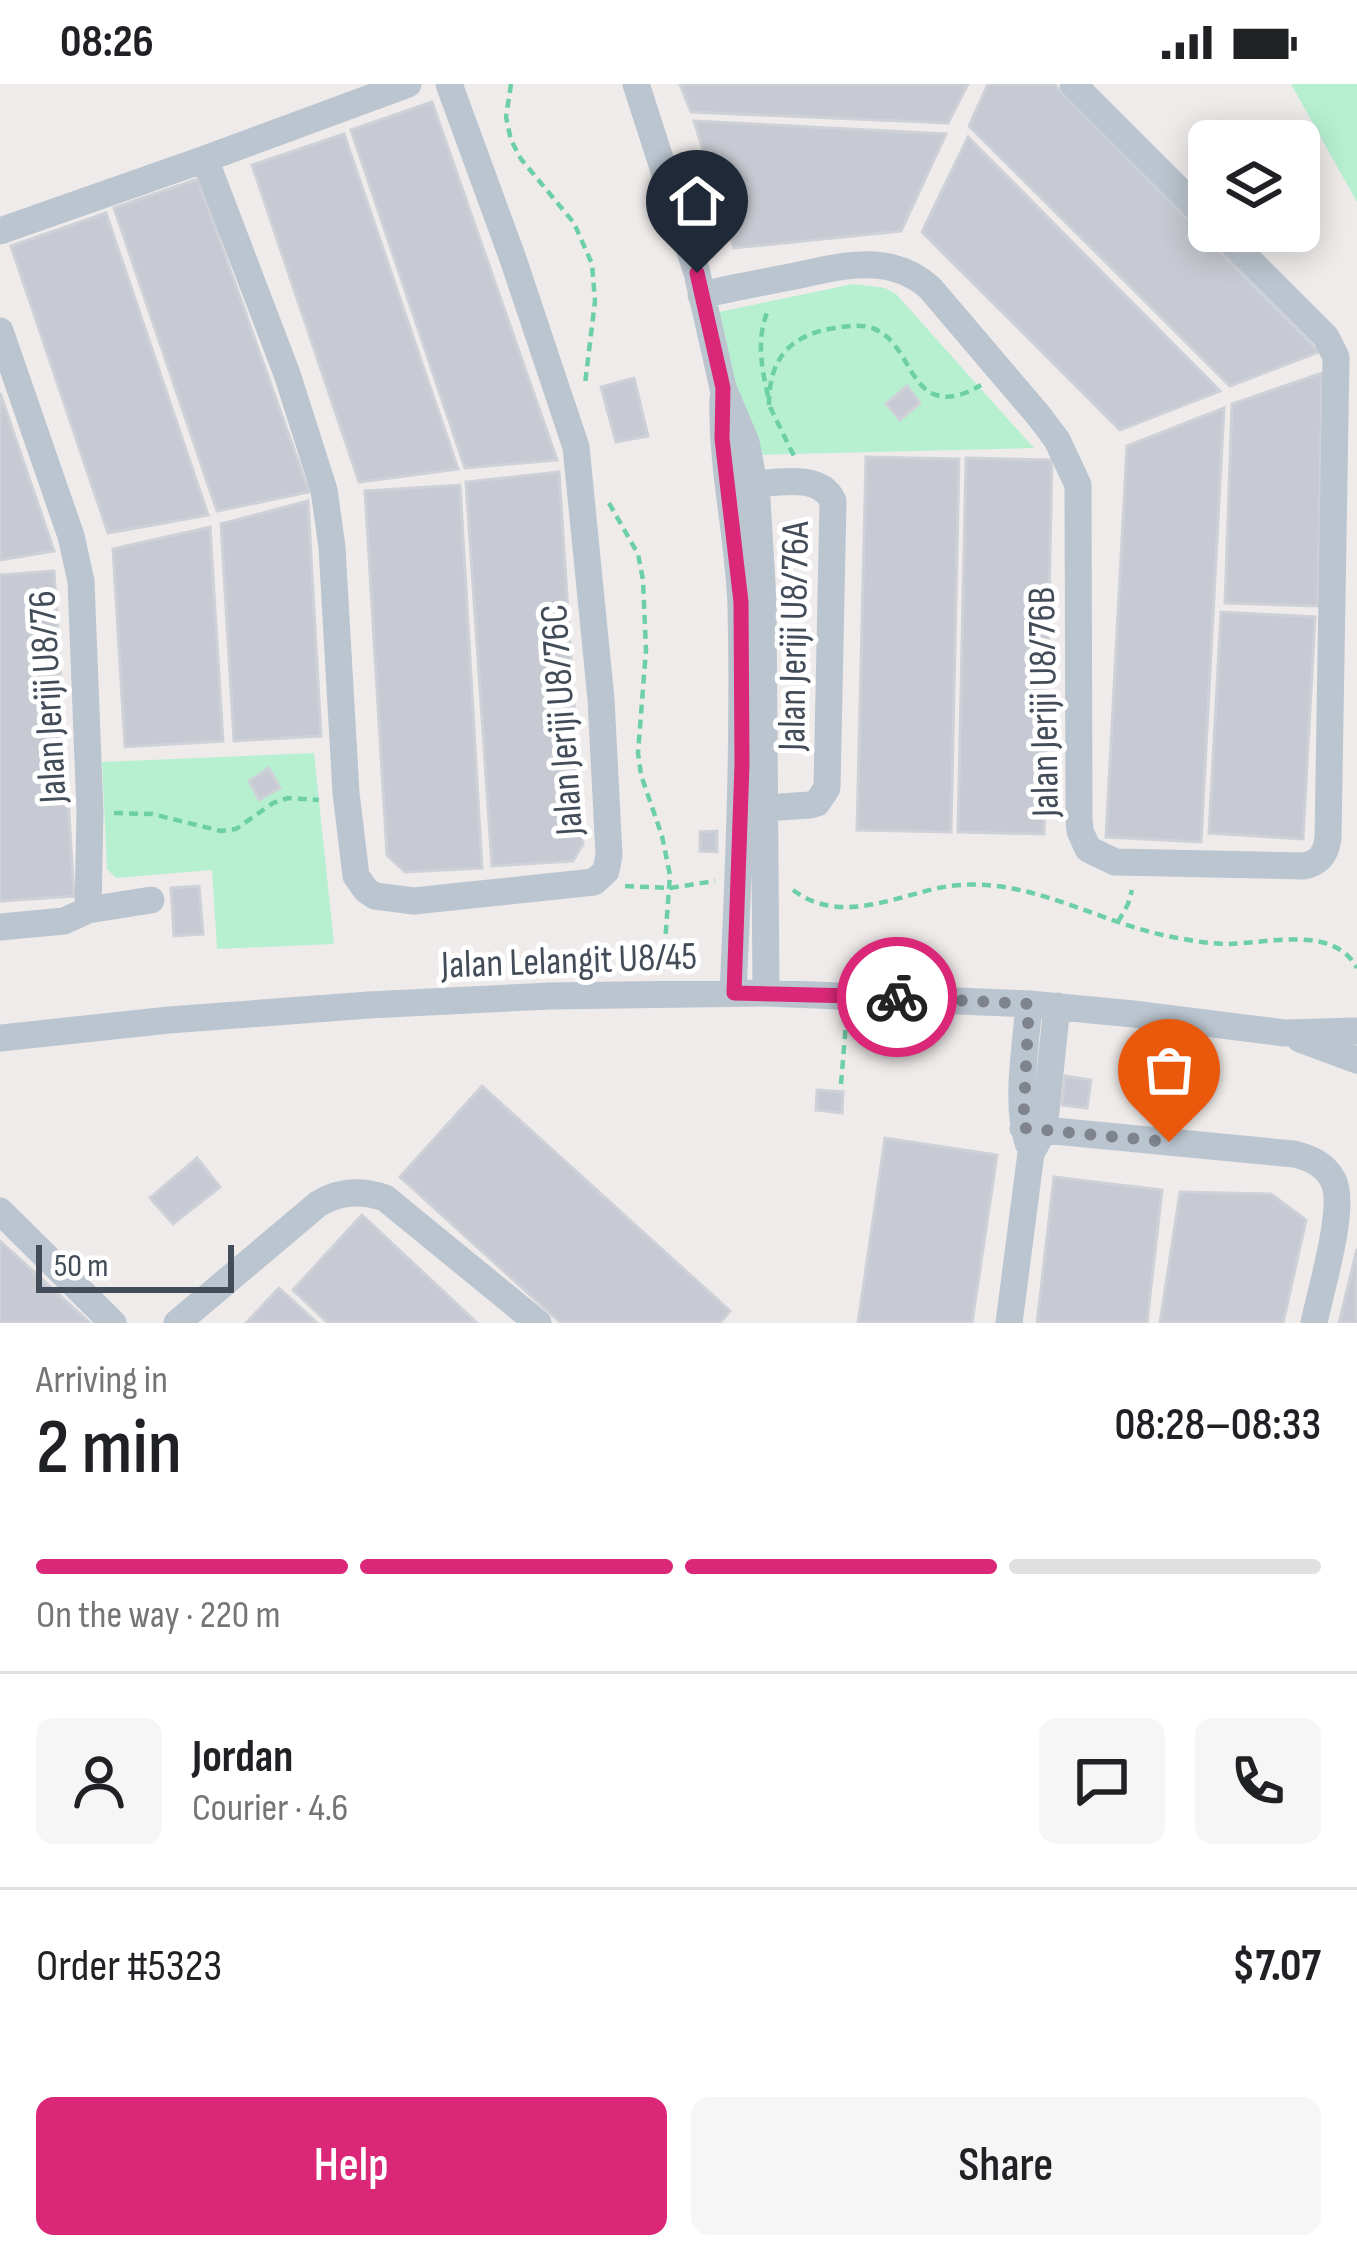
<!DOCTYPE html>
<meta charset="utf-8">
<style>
body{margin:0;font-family:"Sofia Sans Condensed",sans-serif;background:#f6f6f6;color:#202124;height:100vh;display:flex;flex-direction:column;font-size:45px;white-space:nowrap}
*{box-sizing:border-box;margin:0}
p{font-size:39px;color:#757577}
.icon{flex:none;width:66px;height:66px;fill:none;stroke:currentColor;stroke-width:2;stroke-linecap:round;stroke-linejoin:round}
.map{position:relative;height:1239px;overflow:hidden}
.details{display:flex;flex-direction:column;background:#fff;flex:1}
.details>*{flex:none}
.tools{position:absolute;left:1188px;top:36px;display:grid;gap:24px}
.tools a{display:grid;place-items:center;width:132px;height:132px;border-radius:18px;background:#fff;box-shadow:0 6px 30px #0003;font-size:60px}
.scale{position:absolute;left:36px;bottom:30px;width:198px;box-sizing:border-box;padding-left:12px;border:6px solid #434d59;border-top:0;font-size:33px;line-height:42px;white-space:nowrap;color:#434d59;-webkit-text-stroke:9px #fff;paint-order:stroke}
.pin{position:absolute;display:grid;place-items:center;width:102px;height:102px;color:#fff;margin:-123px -51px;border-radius:50% 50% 50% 0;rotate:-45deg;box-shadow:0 0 12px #0007}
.pin .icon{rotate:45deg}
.courier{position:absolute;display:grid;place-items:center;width:120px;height:120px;margin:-60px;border:9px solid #db2777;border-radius:50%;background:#fff;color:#222;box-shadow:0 3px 15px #0007}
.summary em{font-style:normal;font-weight:600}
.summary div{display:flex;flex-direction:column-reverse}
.summary{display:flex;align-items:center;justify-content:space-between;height:204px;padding:0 36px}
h1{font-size:78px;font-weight:600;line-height:90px}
.bar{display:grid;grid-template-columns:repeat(4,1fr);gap:18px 12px;align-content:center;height:144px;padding:0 36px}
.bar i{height:15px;border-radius:9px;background:#e0e0e0}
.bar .active{background:#db2777}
.bar p{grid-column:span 4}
.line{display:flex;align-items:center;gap:30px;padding:0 36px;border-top:3px solid #e0e0e0}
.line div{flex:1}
.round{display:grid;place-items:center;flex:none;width:126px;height:126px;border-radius:18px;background:#f6f6f6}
.cta{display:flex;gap:24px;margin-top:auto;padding:24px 36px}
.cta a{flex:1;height:138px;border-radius:18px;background:#db2777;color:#fff;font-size:48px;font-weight:600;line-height:138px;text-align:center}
.cta a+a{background:#f6f6f6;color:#202124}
.status{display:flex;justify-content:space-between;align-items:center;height:84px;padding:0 60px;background:#fff;direction:ltr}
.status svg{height:33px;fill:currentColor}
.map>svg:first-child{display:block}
.green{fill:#b6f0d1}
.building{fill:#c7cad2;stroke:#cfd1d8;stroke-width:3}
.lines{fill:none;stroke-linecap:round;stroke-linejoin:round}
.path{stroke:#6dcfa6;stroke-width:4.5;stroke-dasharray:9 6;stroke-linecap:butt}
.minor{stroke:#bbc5cf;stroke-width:27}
.done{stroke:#7f848c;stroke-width:12;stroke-dasharray:0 21.6}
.route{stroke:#db2777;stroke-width:15}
.labels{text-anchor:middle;stroke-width:10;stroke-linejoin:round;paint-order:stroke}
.street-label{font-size:39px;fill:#434d59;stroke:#fff}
</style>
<div class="status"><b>08:26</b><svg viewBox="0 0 49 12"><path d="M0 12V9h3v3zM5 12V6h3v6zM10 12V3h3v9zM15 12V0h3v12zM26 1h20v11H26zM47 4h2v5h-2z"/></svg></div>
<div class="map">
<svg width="1357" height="1239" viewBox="0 0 1357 1239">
<rect width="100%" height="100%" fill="#efebeb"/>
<path class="green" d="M1291,0H1357V118Z
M853,200L885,204L896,210L1034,364L754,371L722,265L719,228Z
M314,669L334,860L217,865L212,786L116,794L107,785L102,678Z"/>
<path class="building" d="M680,0H968L948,39L691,28Z
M988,0H1054L1319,268L1230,302L969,42Z
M432,18L557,376L465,384L351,46Z
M694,37L946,50L901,147L734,164Z
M344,50L458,385L359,398L252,81Z
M968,53L1220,307L1120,346L922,148Z
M198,95L309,408L217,427L114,124Z
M106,129L208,431L108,449L11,162Z
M1322,289L1318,522L1225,519L1232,320Z
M634,294L648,352L616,358L601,303Z
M907,302L920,319L900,336L886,320Z
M0,309L54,467L0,476Z
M1224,324L1201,758L1106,753L1127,362Z
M866,373L959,375L951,748L857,746Z
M966,374L1052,376L1044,750L958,748Z
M559,388L583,760L573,777L492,782L466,398Z
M460,401L482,784L405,788L387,771L365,407Z
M308,417L321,652L234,657L221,440Z
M210,443L223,657L125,663L113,465Z
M54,487L74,812L0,817V491Z
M1221,528L1315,533L1303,755L1209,749Z
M269,684L280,704L259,716L249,697Z
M717,747V768L700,767V748Z
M199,802L203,850L174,852L171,804Z
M1065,992L1091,996L1087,1024L1062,1021Z
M482,1002L730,1227L720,1239H561L400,1093Z
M817,1006L843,1008L842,1029L816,1026Z
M885,1054L997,1071L972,1239H858Z
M197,1074L220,1103L173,1140L150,1114Z
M1054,1093L1162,1106L1147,1239H1037Z
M1180,1108L1271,1110L1306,1136L1283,1239H1160Z
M362,1131L477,1239H328L293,1206Z
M0,1157L90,1239H0Z
M1357,1165V1239H1339Z
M279,1204L317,1239H246Z"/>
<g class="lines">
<path class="path" d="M511,0L506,33L511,56L521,75L574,139L592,180L595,217L585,300
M768,312C761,282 756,252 769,224
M769,321C769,275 789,251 835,244C847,242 861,240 872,244C905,255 908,302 936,311C951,316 968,309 981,301
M770,323L794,372
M609,419L638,470L643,496L646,566L638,669L641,691L662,752L670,791L663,886
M114,729L152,730L221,747L236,745L273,719L288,714L319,716
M625,802L670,804L715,797
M793,806C837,839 887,816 934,805C1023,784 1099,843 1184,855C1199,858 1214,860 1229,860C1269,859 1334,841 1357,884
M1118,838L1128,820L1132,806
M841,1000L846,939"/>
<path class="minor" d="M636,0L697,189L723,304L746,358L757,415L763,517L766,909
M1073,0L1209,136
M205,75L287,290L324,406L332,463L346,709L356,792L366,806L375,812L414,817L594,798L606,787L609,771L601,615L576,363L513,175L449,0
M0,147L205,75L408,0
M701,211C732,204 764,198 795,192C842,182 890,168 930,204L1039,332L1057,356L1078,401L1079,734L1080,747L1088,765L1115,778L1303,782C1320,779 1326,770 1328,754L1336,273L1326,253L1220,147
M0,247L71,452L81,497L90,728L88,826L64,837L0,843
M723,314C721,384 739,453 741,524C744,652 739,781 733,909
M755,400C780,398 821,390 833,417L827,704L817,719L810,721L764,724
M88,826L151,816
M0,954L169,936L369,921L550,912L766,909L1029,920L1133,930L1285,949L1357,947
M1300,955L1357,976
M1023,1044L1294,1070C1310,1074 1325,1080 1333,1096C1347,1122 1320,1208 1314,1239
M1028,1059C1015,1019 1026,962 1029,920
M0,1127L113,1239
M177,1239L318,1120C339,1107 362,1106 385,1114L538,1239
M1009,1239L1031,1069L1044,1046L1057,922"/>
</g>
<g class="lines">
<path class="done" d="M897,913L1029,920L1023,1044L1169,1058"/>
<path class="route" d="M697,189L723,304L722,355L741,518L742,680L734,909L897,913"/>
</g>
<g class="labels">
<g class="street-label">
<text transform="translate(792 552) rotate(-89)" y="14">Jalan Jeriji U8/76A</text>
<text transform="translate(46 613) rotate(-93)" y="14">Jalan Jeriji U8/76</text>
<text transform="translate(1042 618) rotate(-91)" y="14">Jalan Jeriji U8/76B</text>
<text transform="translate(560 636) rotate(-94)" y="14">Jalan Jeriji U8/76C</text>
<text transform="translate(569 875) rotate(-2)" y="14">Jalan Lelangit U8/45</text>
</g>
</g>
</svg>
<div class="tools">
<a><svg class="icon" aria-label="layers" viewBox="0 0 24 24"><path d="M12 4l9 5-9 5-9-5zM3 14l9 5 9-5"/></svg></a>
</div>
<div class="scale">50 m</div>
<div class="pin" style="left:1169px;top:1058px;background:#ea580c"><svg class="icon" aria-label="bag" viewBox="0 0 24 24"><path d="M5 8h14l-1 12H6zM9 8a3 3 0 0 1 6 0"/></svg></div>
<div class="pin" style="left:697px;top:189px;background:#1f2937"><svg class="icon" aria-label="home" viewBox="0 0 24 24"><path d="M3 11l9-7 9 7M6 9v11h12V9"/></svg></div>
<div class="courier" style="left:897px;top:913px"><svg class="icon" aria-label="bike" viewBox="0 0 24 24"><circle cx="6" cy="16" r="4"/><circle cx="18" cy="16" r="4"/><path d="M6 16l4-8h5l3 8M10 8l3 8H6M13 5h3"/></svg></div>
</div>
<section class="details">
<div class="summary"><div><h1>2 min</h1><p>Arriving in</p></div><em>08:28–08:33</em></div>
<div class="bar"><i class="active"></i><i class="active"></i><i class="active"></i><i></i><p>On the way · 220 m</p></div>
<div class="line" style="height:216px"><a class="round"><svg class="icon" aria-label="person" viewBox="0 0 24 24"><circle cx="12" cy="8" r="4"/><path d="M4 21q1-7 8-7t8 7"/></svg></a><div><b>Jordan</b><p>Courier · 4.6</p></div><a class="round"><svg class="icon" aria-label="chat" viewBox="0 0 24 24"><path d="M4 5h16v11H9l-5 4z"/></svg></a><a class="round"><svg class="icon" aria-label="phone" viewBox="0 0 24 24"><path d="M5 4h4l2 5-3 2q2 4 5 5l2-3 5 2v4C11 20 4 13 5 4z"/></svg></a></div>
<div class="line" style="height:156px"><div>Order #5323</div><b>$7.07</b></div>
<div class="cta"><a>Help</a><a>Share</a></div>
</section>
